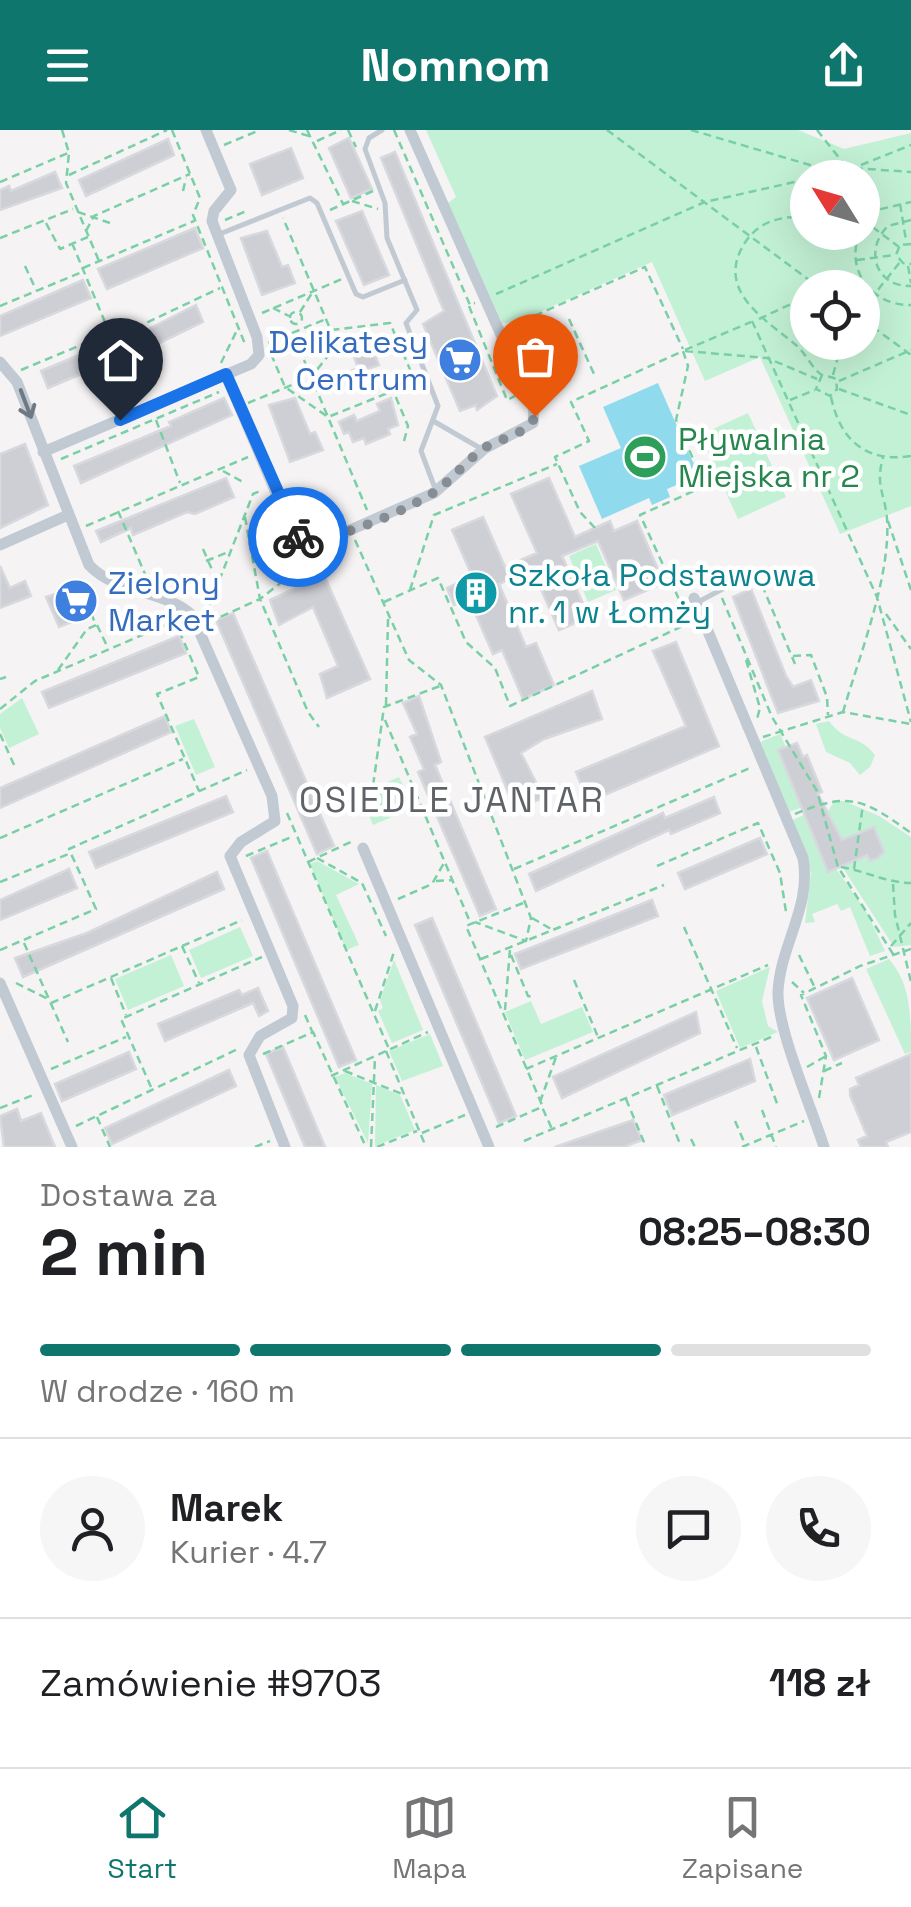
<!DOCTYPE html>
<html lang="pl">
<meta charset="utf-8">
<style>
body{margin:0;font-family:"Space Grotesk",sans-serif;background:#f6f6f6;color:#202124;height:100vh;display:flex;flex-direction:column;font-size:38px;white-space:nowrap}
*{box-sizing:border-box;margin:0}
p{font-size:32px;color:#757577}
.icon{flex:none;width:55px;height:55px;fill:none;stroke:currentColor;stroke-width:2;stroke-linecap:round;stroke-linejoin:round}
.map{position:relative;height:1017px;overflow:hidden}
.sheet{display:flex;flex-direction:column;background:#fff;flex:1}
.sheet>*{flex:none}
.needle{width:65px;rotate:307deg}
.buttons{position:absolute;left:790px;top:30px;display:grid;gap:20px}
.buttons a{display:grid;place-items:center;width:90px;height:90px;border-radius:50%;background:#fff;box-shadow:0 10px 40px #0002;font-size:50px}
.pin{position:absolute;display:grid;place-items:center;width:85px;height:85px;color:#fff;margin:-102px -42px;border-radius:50% 50% 50% 0;rotate:-45deg;box-shadow:0 0 10px #0007}
.pin .icon{rotate:45deg}
.courier{position:absolute;display:grid;place-items:center;width:100px;height:100px;margin:-50px;border:8px solid #1a73e8;border-radius:50%;background:#fff;color:#222;box-shadow:0 2px 12px #0007}
.overview em{font-style:normal;font-weight:700}
.overview div{display:flex;flex-direction:column-reverse}
.overview{display:flex;align-items:center;justify-content:space-between;height:170px;padding:0 40px}
h1{font-size:65px;font-weight:700;line-height:75px}
.bar{display:grid;grid-template-columns:repeat(4,1fr);gap:15px 10px;align-content:center;height:120px;padding:0 40px}
.bar i{height:12px;border-radius:8px;background:#e0e0e0}
.bar .on{background:#0f766e}
.bar p{grid-column:span 4}
.line{display:flex;align-items:center;gap:25px;padding:0 40px;border-top:2px solid #e0e0e0}
.line div{flex:1}
.round{display:grid;place-items:center;flex:none;width:105px;height:105px;border-radius:52px;background:#f6f6f6}
header{display:flex;justify-content:space-between;align-items:center;height:130px;padding:0 40px;background:#0f766e;color:#fff;font-size:45px;font-weight:700}
.dock{display:flex;justify-content:space-around;align-items:center;height:140px;border-top:2px solid #e0e0e0;background:#fff;font-size:28px;color:#757577}
.dock a{display:grid;justify-items:center;gap:5px}
.dock .on{color:#0f766e}
.map>svg:first-child{display:block}
.green{fill:#c3f1d5;fill-rule:evenodd}
.water{fill:#90daee}
.building{fill:#cdcfd5;stroke:#d7d9de;stroke-width:2.5}
.lines{fill:none;stroke-linecap:round;stroke-linejoin:round}
.path{stroke:#7ad0a6;stroke-width:2.5;stroke-dasharray:8 5;stroke-linecap:butt}
.service{stroke:#c1cad2;stroke-width:5}
.minor{stroke:#c1cad2;stroke-width:11}
.oneway{stroke:#6e7983}
.done{stroke:#868d94;stroke-width:10;stroke-dasharray:0 18}
.route{stroke:#1a73e8;stroke-width:12}
.labels{text-anchor:middle;stroke-width:9;stroke-linejoin:round;paint-order:stroke}
.shop-label{font-size:32px;fill:#366cbe;stroke:#fff;text-anchor:end}
.leisure-label{font-size:32px;fill:#27864d;stroke:#fff;text-anchor:start}
.culture-label{font-size:32px;fill:#0d838f;stroke:#fff;text-anchor:start}
.neighbourhood-label{font-size:35px;letter-spacing:2.5px;fill:#5f6368;stroke:#fff}
</style>
<header><svg class="icon" aria-label="menu" viewBox="0 0 24 24"><path d="M4 6h16M4 12h16M4 18h16"/></svg>Nomnom<svg class="icon" aria-label="share" viewBox="0 0 24 24"><path d="M12 15V3M7 8l5-5 5 5M5 13v7h14v-7"/></svg></header>
<div class="map">
<svg width="911" height="1017" viewBox="0 0 911 1017">
<rect width="100%" height="100%" fill="#f5f3f3"/>
<path class="green" d="M426,0H798L844,19L911,3V376L840,404L760,227L705,251L652,132L517,192L502,193L448,73L456,67ZM808,48H862V102H808ZM808,158H862V212H808Z
M529,205L556,260L544,268L533,264L513,220L516,211Z
M748,283L786,367L738,389L700,305Z
M596,414L616,460L588,472L569,426Z
M22,568L39,604L9,618L0,598V584Z
M194,589L215,637L196,645L175,596Z
M829,591C845,613 859,604 875,625L870,637L860,645L850,633L826,622L816,594Z
M780,604L811,674L789,682L760,612Z
M399,647L413,678L373,695L360,664Z
M844,671L879,686L911,707V815L894,817L841,735L827,682L834,672Z
M810,682L834,736L866,781L885,821L870,826L850,777L841,781L837,774L812,784L815,792L805,793L811,743L793,690Z
M317,731L359,754L336,765L359,815L346,820L310,734Z
M240,797L253,826L201,848L189,820Z
M171,825L184,856L128,880L115,849Z
M889,829C911,854 911,886 911,922L905,924L866,839Z
M394,830L423,900L392,913L378,881L383,878L380,870Z
M770,837L762,871L768,896L778,902L740,918L716,861Z
M531,871L541,894L582,877L593,902L525,930L505,882Z
M430,904L443,936L402,951L389,921Z
M345,943L372,954L368,1013L335,947Z
M376,955L400,965L415,1000L375,1016Z"/>
<path class="water" d="M658,253L699,346L667,359L670,367L652,375L649,368L602,389L579,336L621,318L603,277Z"/>
<path class="building" d="M349,8L372,59L351,68L329,18Z
M168,9L174,25L86,66L79,50Z
M291,18L303,48L262,65L250,34Z
M395,22L497,266L477,280L476,275L460,281L423,194L444,181L381,28Z
M55,42L62,58L0,80V60L9,56L11,61Z
M362,81L389,145L364,155L336,91Z
M195,98L203,118L107,159L98,139Z
M267,101L282,137L288,135L295,153L262,165L241,108Z
M83,150L91,168L0,206V186Z
M196,175L203,192L118,233L111,218Z
M371,216L379,235L360,242L363,251L336,260L332,249L358,238L353,224Z
M91,220L98,237L48,258L41,241Z
M224,268L232,285L81,353L74,336L171,296L169,292Z
M295,268L310,304L315,302L323,320L290,332L269,275Z
M391,268L398,295L388,299L390,304L366,314L364,308L353,312L349,302L344,304L339,292L354,285L357,291L380,281L377,274Z
M25,314L48,375L0,398V324Z
M226,348L234,367L195,384L187,382L133,405L131,398L101,412L96,401Z
M549,348L575,407L610,391L614,401L637,391L664,453L624,470L598,411L562,426L589,487L559,500L532,439L499,454L526,517L536,513L554,555L523,569L502,520L493,524L469,469L454,475L447,458L472,446L452,400L483,387L505,437L537,423L511,364Z
M0,436L10,458L25,451L31,466L0,478Z
M324,445L370,549L327,568L320,544L338,536L313,477L279,495L270,470Z
M751,459L786,546L793,557L811,550L819,571L778,583L733,467Z
M61,462L64,470L78,464L87,486L59,497L46,467Z
M233,483L334,716L317,724L216,490Z
M179,506L186,523L49,578L42,562Z
M676,512L719,616L588,672L576,642L686,596L653,521Z
M592,561L602,589L544,609L521,623L544,668L515,678L485,607Z
M419,566L441,632L435,635L496,779L480,786L418,642L424,639L410,607L417,604L403,573Z
M165,586L171,602L0,678V658Z
M797,613L803,627L807,625L822,662L818,664L842,710L874,697L884,722L878,728L870,731L867,725L828,742L778,620Z
M226,666L233,682L96,738L89,722Z
M714,667L720,683L671,704L669,700L536,761L529,744L663,683L665,688Z
M760,708L767,724L685,759L678,743Z
M267,721L356,930L339,937L251,728Z
M69,739L77,758L0,790V770Z
M217,742L224,759L23,847L15,828L87,803Z
M652,770L658,786L521,839L515,824Z
M432,788L516,986L499,993L415,795Z
M852,848L879,910L834,930L807,868Z
M258,858L268,881L259,886L253,873L165,911L158,894L239,860L242,865Z
M696,882L700,903L562,968L553,947Z
M283,917L325,1017H305L266,924Z
M129,922L136,939L62,971L55,954Z
M911,924V1002L886,1012L888,1017H861L858,1010L867,1006L850,965V959L859,955L856,948Z
M750,929L755,951L672,985L664,965Z
M229,940L236,956L112,1014L105,998Z
M17,979L21,991L41,983L55,1017H4L0,986Z
M633,990L642,1010L624,1017H555Z"/>
<g class="lines">
<path class="path" d="M62,0L69,23L66,53L99,131
M172,0L200,68L193,85L245,214
M289,0L312,7
M307,0L343,74
M348,0L356,17
M394,0L470,175L475,173
M607,0L820,158
M691,0L810,35L911,42
M817,0L844,34
M317,11L341,0
M224,15L260,0
M861,35L911,15
M69,45L167,0
M815,48L854,38
M0,52L68,23
M183,61L186,48
M352,71L378,79
M900,74L906,110
M330,80L373,61
M78,82L110,93
M808,86C782,87 762,89 746,111C713,160 765,189 796,215C805,222 813,240 822,245C826,247 831,246 836,249L837,259L830,266L816,259L822,245
M862,89L899,117
M225,90L249,80
M911,90L888,96C864,119 875,157 911,156
M46,93L60,119L88,107
M862,97L877,80L911,72
M86,101L94,86L190,44
M860,102C844,140 872,176 911,175
M0,108L73,79
M72,113L112,209L220,158
M911,114L900,115L896,125L903,133L911,134
M857,130L894,125
M25,136L36,160
M908,136L911,153
M83,138L194,91
M496,164L705,72L808,49
M0,176L82,142
M469,176L507,270L515,266
M273,178L289,186
M862,180L900,132
M300,182L312,163
M290 188a6 6 0 1 1 12 0a6 6 0 1 1-12 0Z
M262,183L342,149
M569,189L594,244
M759,189L808,166
M862,189L911,225
M752,191L877,467L911,592
M511,196L645,137L683,219
M564,205L575,231
M320,206L331,200L390,193L418,258
M268,213L326,189
M93,214L118,276
M685,220L751,192
M685,221L767,228L817,249
M271,224L285,257L328,287L393,261
M304,230L367,380
M221,233L238,198
M21,240L110,203
M833,245L842,212
M839,251L911,220
M839,259L911,285
M831,267C840,310 866,333 911,326
M790,270L815,260
M248,273L311,247L337,215L283,88
M156,290L180,353
M404,311L408,296L392,258L411,250
M61,329L219,262
M223,341L243,352
M118,381L148,451
M245,387L260,469L308,582L319,597
M888,391L911,460
M86,396L248,327
M595,398L580,382L555,327L589,311L571,272L683,221L688,236L676,290L705,356L640,385L690,493
M355,410L409,530L441,555L531,788L526,811L475,792
M203,419L213,442
M206,431L231,421
M762,455L795,534
M410,460L434,385L557,334
M722,468L772,587L817,661L838,737L893,824
M384,472L438,448L466,512L495,538L510,576L687,494
M886,484L911,519
M205,487L253,364L262,360
M209,492L260,469L320,422
M97,495L108,518
M793,526L811,525L827,567L828,585
M746,530L760,578L757,589
M58,540L87,499L96,495L83,464
M0,549L6,547
M386,575L388,489
M0,579L35,551L175,491L199,547L157,564L199,661
M843,582C859,527 891,446 887,389C885,363 875,357 883,327
M385,590L470,792
M0,604L15,637
M763,607L843,582L911,594
M350,666L373,656L384,577L440,556
M287,683L389,919
M795,684C849,661 864,669 911,703
M0,708L183,629
M246,726L294,706
M317,728L362,753L386,806
M308,732L355,710
M657,736L758,693L780,743L786,782
M841,737C866,741 887,753 911,753
M514,739L750,638
M854,739L863,674
M436,751L453,750
M0,752L71,723
M893,754L895,785L911,852
M398,769L432,754L444,733
M523,773L466,796L542,975
M532,788L551,799
M684,797L737,918
M24,813L68,912
M182,816L199,853
M891,816L911,793
M0,820L96,779L69,719L247,640
M511,825L528,866L534,867
M799,825L815,858
M481,829L664,755
M111,848L126,885
M574,850L598,907
M792,852L804,863
M16,853L50,870
M51,873L242,790
M505,880L510,819
M375,881L394,822
M305,885L312,901
M756,917L778,976
M386,921L426,1017
M263,924L313,902L366,1017
M807,937L826,926
M51,939L126,907
M526,939L768,835
M345,941L402,964
M824,941L842,933
M331,946L428,902
M657,956L680,1014
M151,957L121,889L262,827
M819,968L826,926L801,865L860,836L911,819
M626,969L646,1017
M540,972L556,927
M0,978L36,964
M762,980L776,1017
M97,987L110,1017
M735,991L745,1014
M76,996L240,918
M496,997L542,977L552,999
M422,1003L465,985
M691,1009L695,1017
M524,1011L771,907
M255,1017L270,1011
M371,1017L375,927
M377,1017L417,1001
M742,1017L804,991"/>
<path class="service" d="M382,0L369,8L365,19L385,73L387,108L417,180L406,193L438,276L421,321L436,361
M217,105L310,68L317,73L356,164L363,167L405,150
M435,292L480,318
M698,472L753,443"/>
<path class="minor" d="M0,232L17,252L89,435C116,464 163,459 192,485L272,666L275,691L241,712L230,726L293,876L292,888L260,906L249,925L285,1017
M226,245L290,396L309,412L330,409L434,363L484,319L533,293L534,279L410,0
M43,322L251,234L259,225L257,207L212,91L214,81L231,60L206,0
M0,415L68,385
M694,468L803,728C812,777 780,815 778,862C777,899 812,979 824,1017
M363,718L489,1017
M0,853L72,1017"/>
</g>
<defs><path id="oneway-shaft" d="M-6 0H5M1.5-3L5.5 0L1.5 3" fill="none" stroke-width="1.6" stroke-linecap="round" stroke-linejoin="round" transform="scale(2.5)"/></defs>
<use class="oneway" href="#oneway-shaft" transform="translate(26 274) rotate(69)"/>
<g class="lines">
<path class="done" d="M298,407C321,419 414,377 436,361C453,349 466,331 483,319C499,308 528,305 535,286"/>
<path class="route" d="M120,290L226,244L298,407"/>
</g>
<defs>
<symbol id="supermarket-disc" viewBox="-11 -11 22 22"><circle r="9.5" fill="#3f7fe0" stroke="#fff"/><path d="M-6-5.5h2.5l.6 2H6L4.5 2H-2.5L-4.4-4H-6ZM-1.5 3.2a1.3 1.3 0 1 0 .1 0ZM3 3.2a1.3 1.3 0 1 0 .1 0Z" fill="#fff"/></symbol>
<symbol id="stadium-disc" viewBox="-11 -11 22 22"><circle r="9.5" fill="#2e9e5b" stroke="#fff"/><path d="M0-5a6.5 5 0 1 0 0 10a6.5 5 0 1 0 0-10ZM-3.5-1.8h7v3.6h-7Z" fill="#fff"/></symbol>
<symbol id="building-disc" viewBox="-11 -11 22 22"><circle r="9.5" fill="#0f9aa8" stroke="#fff"/><path d="M-4-6H4V6H1V3H-1V6H-4ZM-2.5-4.3h1.7v1.8h-1.7ZM.8-4.3h1.7v1.8H.8ZM-2.5-1h1.7V.8h-1.7ZM.8-1h1.7V.8H.8Z" fill="#fff"/></symbol>
</defs>
<g fill-rule="evenodd">
<use href="#supermarket-disc" x="435" y="205" width="50" height="50"/>
<use href="#stadium-disc" x="620" y="302" width="50" height="50"/>
<use href="#building-disc" x="451" y="438" width="50" height="50"/>
<use href="#supermarket-disc" x="51" y="446" width="50" height="50"/>
</g>
<g class="labels">
<g class="shop-label">
<text x="428" y="223">Delikatesy<tspan x="428" dy="37">Centrum</tspan></text>
<text x="108" y="464" text-anchor="start">Zielony<tspan x="108" dy="37">Market</tspan></text>
</g>
<g class="leisure-label">
<text x="678" y="320">Pływalnia<tspan x="678" dy="37">Miejska nr 2</tspan></text>
</g>
<g class="culture-label">
<text x="508" y="456">Szkoła Podstawowa<tspan x="508" dy="37">nr. 1 w Łomży</tspan></text>
</g>
<g class="neighbourhood-label">
<text x="452" y="682">OSIEDLE JANTAR</text>
</g>
</g>
</svg>
<div class="buttons">
<a><svg class="needle" viewBox="-14 -14 28 28"><path d="M0-13l5 13h-10z" fill="#e53935"/><path d="M0 13l5-13h-10z" fill="#757577"/></svg></a>
<a><svg class="icon" aria-label="locate" viewBox="0 0 24 24"><circle cx="12" cy="12" r="6"/><path d="M12 2v4M12 18v4M2 12h4M18 12h4"/></svg></a>
</div>
<div class="pin" style="left:535px;top:286px;background:#ea580c"><svg class="icon" aria-label="bag" viewBox="0 0 24 24"><path d="M5 8h14l-1 12H6zM9 8a3 3 0 0 1 6 0"/></svg></div>
<div class="pin" style="left:120px;top:290px;background:#1f2937"><svg class="icon" aria-label="home" viewBox="0 0 24 24"><path d="M3 11l9-7 9 7M6 9v11h12V9"/></svg></div>
<div class="courier" style="left:298px;top:407px"><svg class="icon" aria-label="bike" viewBox="0 0 24 24"><circle cx="6" cy="16" r="4"/><circle cx="18" cy="16" r="4"/><path d="M6 16l4-8h5l3 8M10 8l3 8H6M13 5h3"/></svg></div>
</div>
<section class="sheet">
<div class="overview"><div><h1>2 min</h1><p>Dostawa za</p></div><em>08:25–08:30</em></div>
<div class="bar"><i class="on"></i><i class="on"></i><i class="on"></i><i></i><p>W drodze · 160 m</p></div>
<div class="line" style="height:180px"><a class="round"><svg class="icon" aria-label="person" viewBox="0 0 24 24"><circle cx="12" cy="8" r="4"/><path d="M4 21q1-7 8-7t8 7"/></svg></a><div><b>Marek</b><p>Kurier · 4.7</p></div><a class="round"><svg class="icon" aria-label="chat" viewBox="0 0 24 24"><path d="M4 5h16v11H9l-5 4z"/></svg></a><a class="round"><svg class="icon" aria-label="phone" viewBox="0 0 24 24"><path d="M5 4h4l2 5-3 2q2 4 5 5l2-3 5 2v4C11 20 4 13 5 4z"/></svg></a></div>
<div class="line" style="height:130px"><div>Zamówienie #9703</div><b>118 zł</b></div>
</section>
<nav class="dock">
<a class="on"><svg class="icon" aria-label="home" viewBox="0 0 24 24"><path d="M3 11l9-7 9 7M6 9v11h12V9"/></svg>Start</a>
<a><svg class="icon" aria-label="map" viewBox="0 0 24 24"><path d="M3 6l6-2 6 2 6-2v14l-6 2-6-2-6 2zM9 4v14M15 6v14"/></svg>Mapa</a>
<a><svg class="icon" aria-label="saved" viewBox="0 0 24 24"><path d="M7 4h10v16l-5-4-5 4z"/></svg>Zapisane</a>
</nav>
